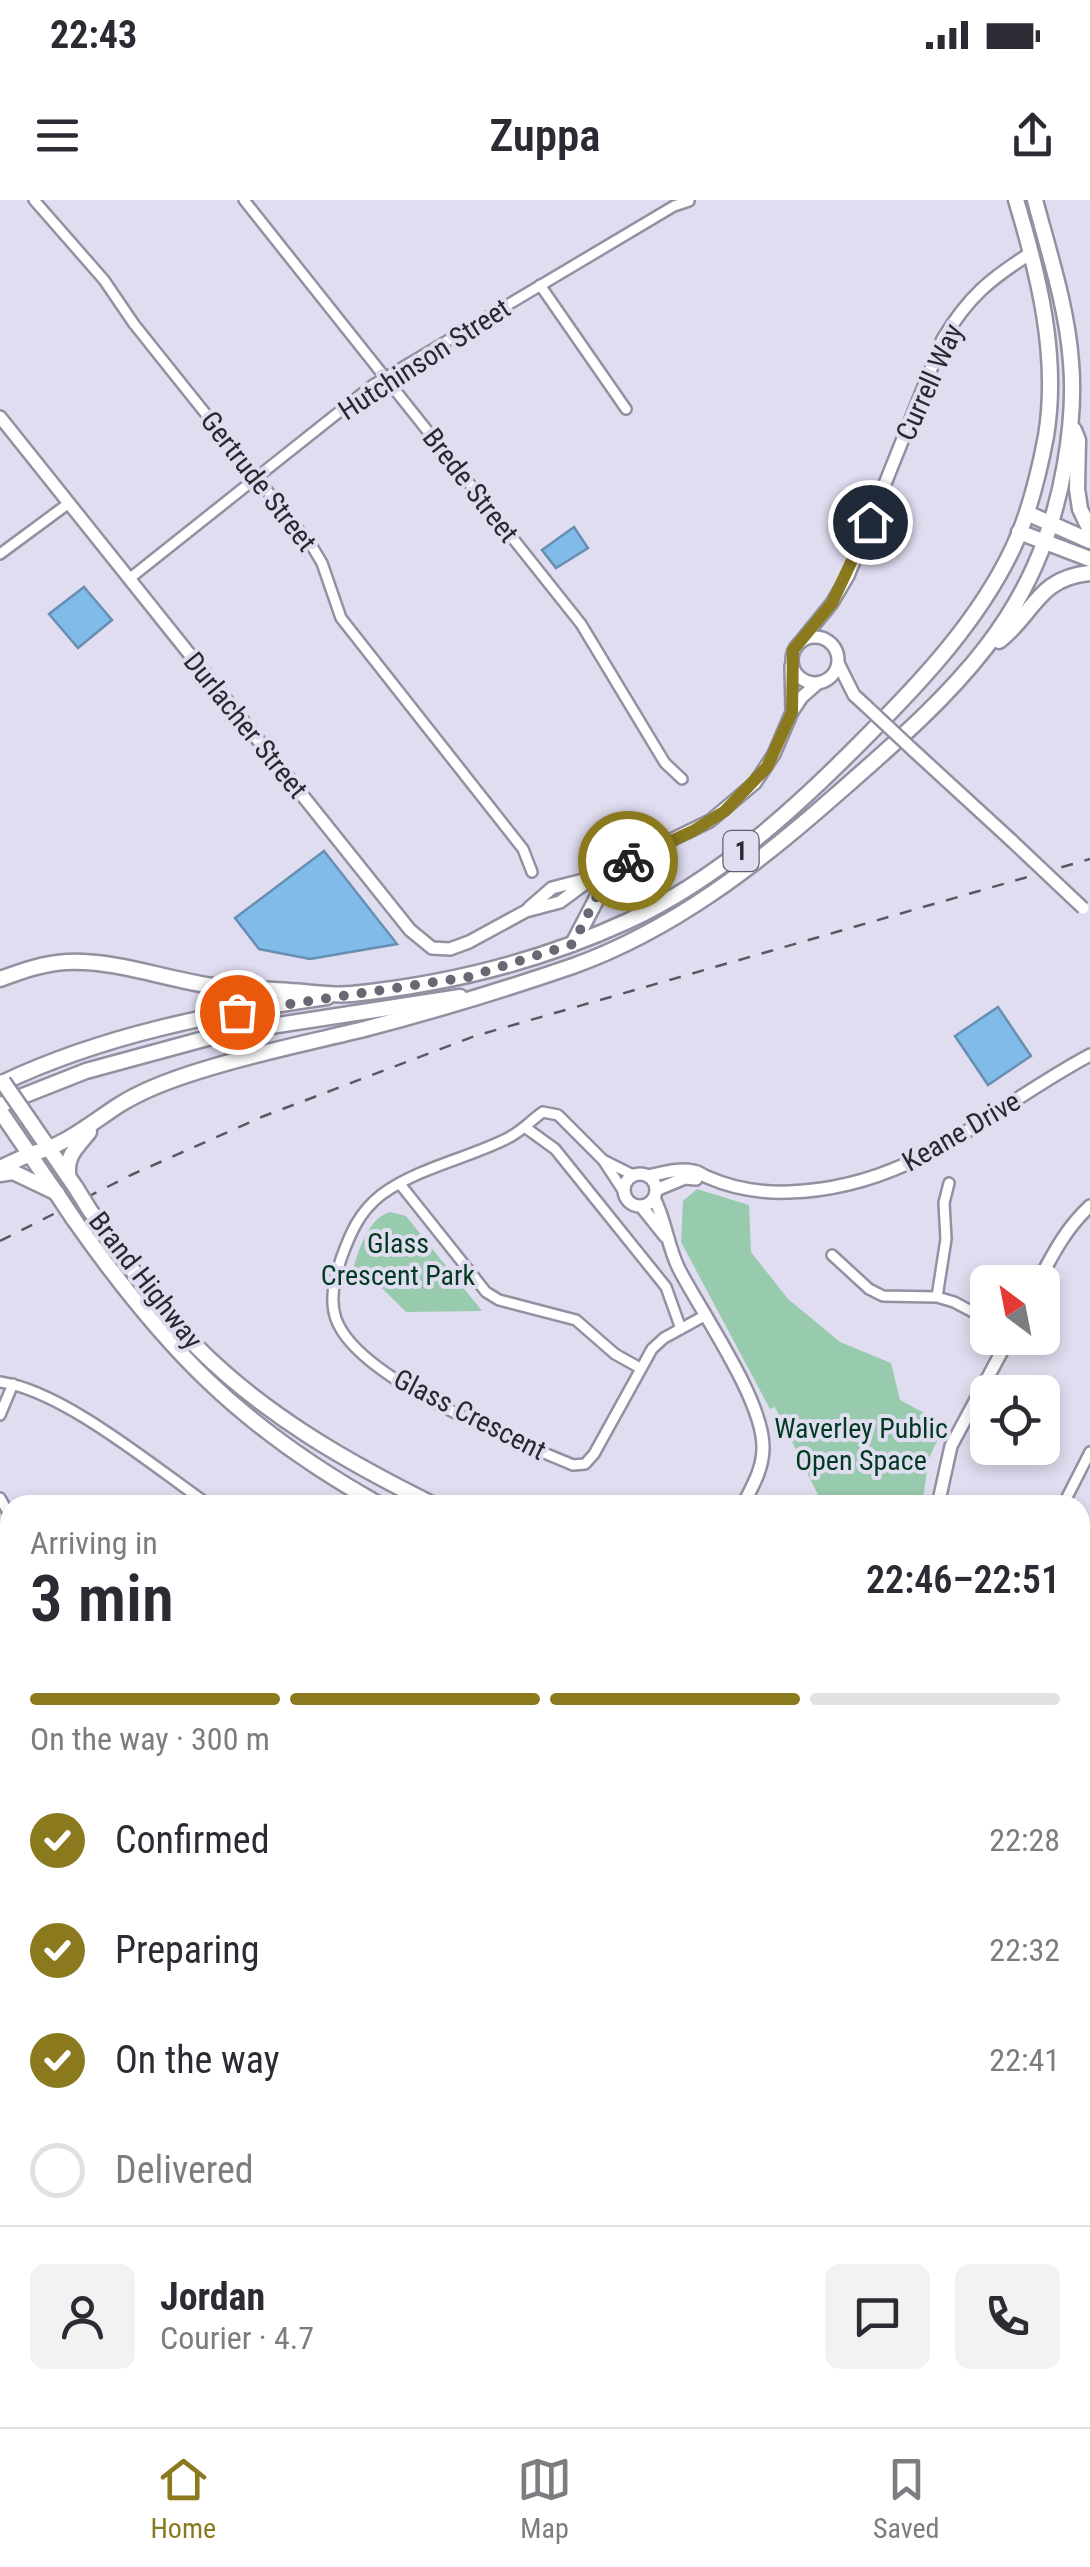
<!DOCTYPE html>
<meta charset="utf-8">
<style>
body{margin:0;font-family:"Roboto Condensed",sans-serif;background:#f2f2f3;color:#2b2b33;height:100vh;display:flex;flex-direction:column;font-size:38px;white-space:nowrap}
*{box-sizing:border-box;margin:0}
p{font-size:32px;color:#7c7c81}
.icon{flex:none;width:55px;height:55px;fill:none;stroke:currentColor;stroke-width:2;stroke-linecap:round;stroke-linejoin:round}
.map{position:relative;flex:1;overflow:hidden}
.panel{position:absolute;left:0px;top:1295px;width:1090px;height:932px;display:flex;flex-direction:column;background:#fff;border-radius:30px 30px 0 0;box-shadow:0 5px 15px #0003}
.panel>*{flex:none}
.needle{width:65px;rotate:328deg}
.buttons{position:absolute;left:970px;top:1065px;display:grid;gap:20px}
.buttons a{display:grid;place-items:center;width:90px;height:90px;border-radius:15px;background:#fff;box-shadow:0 5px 15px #0003;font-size:50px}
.pin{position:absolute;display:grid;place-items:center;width:85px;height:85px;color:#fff;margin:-42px;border:5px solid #fff;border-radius:50%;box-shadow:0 2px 10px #0007}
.courier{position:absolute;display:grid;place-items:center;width:100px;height:100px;margin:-50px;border:8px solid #8b791e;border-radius:50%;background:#fff;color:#222;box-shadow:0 2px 12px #0007}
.head em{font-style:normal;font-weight:600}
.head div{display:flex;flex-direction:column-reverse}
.head{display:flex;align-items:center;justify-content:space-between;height:170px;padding:0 30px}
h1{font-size:65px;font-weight:600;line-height:75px}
.bar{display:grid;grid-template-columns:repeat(4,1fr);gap:15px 10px;align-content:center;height:120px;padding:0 30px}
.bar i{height:12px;border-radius:8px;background:#e1e1e2}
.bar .active{background:#8b791e}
.bar p{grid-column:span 4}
.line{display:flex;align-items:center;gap:25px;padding:0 30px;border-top:2px solid #e1e1e2}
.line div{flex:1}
.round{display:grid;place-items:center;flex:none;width:105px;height:105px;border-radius:15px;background:#f2f2f3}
ol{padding:0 30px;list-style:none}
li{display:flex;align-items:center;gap:30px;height:110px}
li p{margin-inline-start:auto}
li .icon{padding:10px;border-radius:50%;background:#8b791e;color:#fff;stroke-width:4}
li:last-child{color:#7c7c81}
li i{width:55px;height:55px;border:5px solid #e1e1e2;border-radius:50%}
.status{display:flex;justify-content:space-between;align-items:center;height:70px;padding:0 50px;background:#fff;direction:ltr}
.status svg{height:28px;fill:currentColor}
header{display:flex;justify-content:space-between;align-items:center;height:130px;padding:0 30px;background:#fff;font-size:45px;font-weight:600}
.tab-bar{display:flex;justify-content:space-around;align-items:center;height:140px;border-top:2px solid #e1e1e2;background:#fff;font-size:28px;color:#7c7c81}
.tab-bar a{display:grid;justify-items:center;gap:5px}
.tab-bar .active{color:#8b791e}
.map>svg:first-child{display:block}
.green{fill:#98caad}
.water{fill:#80bbea;stroke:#668fb2;stroke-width:2.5}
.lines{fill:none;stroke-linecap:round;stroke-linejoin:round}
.minor-casing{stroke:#9390a1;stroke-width:14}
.tertiary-casing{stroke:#9390a1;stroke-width:16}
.primary-casing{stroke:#9390a1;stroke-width:19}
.trunk-casing{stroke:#9390a1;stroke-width:19}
.minor{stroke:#fff;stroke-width:9}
.tertiary{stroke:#fff;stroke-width:11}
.primary{stroke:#fff;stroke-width:14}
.trunk{stroke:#fff;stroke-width:14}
.rail{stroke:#595761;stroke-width:2.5;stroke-dasharray:12 12;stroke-linecap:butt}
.tertiary-bridge-casing{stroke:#9390a1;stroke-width:16;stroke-linecap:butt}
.trunk-bridge-casing{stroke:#9390a1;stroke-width:19;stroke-linecap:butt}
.tertiary-bridge{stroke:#fff;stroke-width:11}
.trunk-bridge{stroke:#fff;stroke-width:14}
.done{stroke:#696773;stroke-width:10;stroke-dasharray:0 18}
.route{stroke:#8b791e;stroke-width:12}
.labels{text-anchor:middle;stroke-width:8;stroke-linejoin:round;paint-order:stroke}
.shield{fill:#e0ddf0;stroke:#605e69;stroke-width:2.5}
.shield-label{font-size:25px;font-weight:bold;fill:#29282f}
.street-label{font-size:28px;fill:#29282f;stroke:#e0ddf0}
.park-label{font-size:28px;fill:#003a21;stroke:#e0ddf0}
</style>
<div class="status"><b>22:43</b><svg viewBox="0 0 49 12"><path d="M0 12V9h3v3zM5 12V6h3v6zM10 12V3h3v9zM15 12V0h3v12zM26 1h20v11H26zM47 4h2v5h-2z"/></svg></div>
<header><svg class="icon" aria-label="menu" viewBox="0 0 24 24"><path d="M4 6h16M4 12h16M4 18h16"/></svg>Zuppa<svg class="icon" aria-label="share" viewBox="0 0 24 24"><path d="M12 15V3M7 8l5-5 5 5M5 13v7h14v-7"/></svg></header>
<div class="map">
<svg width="1090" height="2227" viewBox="0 0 1090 2227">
<rect width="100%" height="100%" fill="#e0ddf0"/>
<path class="green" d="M697,989L749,1005L751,1052L788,1099L840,1142L891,1163L900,1200L945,1224L929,1258L922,1305H823L775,1207L770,1209L681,1042L683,1001Z
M390,1012L406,1016L482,1111L406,1112L383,1089L349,1081C357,1058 365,1019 390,1012Z
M1080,1522L1090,1530V1689L1080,1677Z
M10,1552V1667L0,1668V1560Z"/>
<path class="water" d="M574,327L588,348L556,368L542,350Z
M84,387L112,420L78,448L49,414Z
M324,651L397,744L310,759L259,749L235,718Z
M998,807L1031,856L988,885L955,836Z
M0,2160L10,2161V2218H262L298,2227H0Z"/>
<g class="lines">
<defs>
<path id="minor" d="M34,0L104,80L134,124L313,348L322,363L341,418L523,649L532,672
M244,0L581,424L665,563L682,579
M540,85L626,209
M0,354L69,303
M129,379L373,185L674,6L689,1
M526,928L555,949L666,1087L681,1129
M603,960L624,992
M633,975L603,960L558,915L543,912C530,921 521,932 506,939C466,959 417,968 381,995C359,1012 350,1034 341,1059C335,1078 329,1099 336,1119C358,1180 514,1240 573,1265L585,1264L594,1254L652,1149L664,1138L706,1115
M400,984L486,1092L499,1100L576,1120L615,1154L640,1168
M832,1055L869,1089L883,1096L937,1097L954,1102L988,1120
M937,1097L946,1039L944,1003L949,983
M0,1182C64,1191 154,1267 209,1305
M0,1215L13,1184
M0,1298L10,1316
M1063,1305L1090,1252
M1080,1342L1090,1351
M1080,1879L1090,1889
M1080,1980L1090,1974
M0,2009L10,2008
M1080,2070L1090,2087
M1080,2154L1090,2148
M843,2227L848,2218
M1015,2227L1020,2218"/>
<path id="tertiary" d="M0,217L410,730L432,748L450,749L469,742L526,711L560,702L591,679L710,621L755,583L774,554L792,512L802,497L818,483
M792 460a23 23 0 1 1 46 0a23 23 0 1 1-46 0Z
M802,440L832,403L848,376L943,139C968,97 990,79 1031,53
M838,463L854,495L866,506
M791,466L792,512
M913,550L1011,640
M529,708L552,688L587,679
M624 990a16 16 0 1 1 32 0a16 16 0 1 1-32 0Z
M648,976C662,973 679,968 693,971C700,972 700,974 707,977C732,988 762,993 789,992C914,988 987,910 1090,855
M656,990L685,978L696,979
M654,998C666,1021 667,1045 679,1069C701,1112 764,1201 763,1248C763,1269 752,1287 743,1305
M641,1006L665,1036
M1038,1082C1053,1054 1066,1028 1090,1006
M938,1305L951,1246L1009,1138
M1080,1500L1090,1508
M0,1673H10
M778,2218L798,2227"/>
<path id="primary" d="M0,884C102,835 215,813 327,797
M0,905L86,871L226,833L460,797
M0,968L30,954
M0,974L13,972L57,993"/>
<path id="trunk" d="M1074,230L1078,240L1077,289L1080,309L1090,330
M1027,313L1090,341
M1019,332L1090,359
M999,441C1035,413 1037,378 1090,373
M573,744L597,698L603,673
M0,779C22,771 44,763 67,762C117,760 164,779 213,786C238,790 264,789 290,791C310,792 332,796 352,794C449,784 539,762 628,721C720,678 796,608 866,537C922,481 979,420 1013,348C1029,314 1039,273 1046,236C1059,157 1039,76 1016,0
M0,911L59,997
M30,921L76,988
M30,954C65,946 90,924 119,905C143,890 173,879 199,871C255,853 312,842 368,828C437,810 506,789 573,766C673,730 758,664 837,594C950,495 1038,421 1065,264C1071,230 1074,197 1071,162C1067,107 1049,53 1035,0
M69,978C64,957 77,947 89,932
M89,1009C123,1057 156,1106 198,1148C266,1216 349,1263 434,1305
M73,1018C164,1148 240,1227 380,1305
M1080,1694L1090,1706
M1080,1726L1090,1738"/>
</defs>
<use href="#minor" class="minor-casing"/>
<use href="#tertiary" class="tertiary-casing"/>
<use href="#primary" class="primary-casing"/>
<use href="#trunk" class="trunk-casing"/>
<use href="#minor" class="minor"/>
<use href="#tertiary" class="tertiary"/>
<use href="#primary" class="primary"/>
<use href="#trunk" class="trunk"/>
<path class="rail" d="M0,1041L131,975L264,916L475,836L1090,659"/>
<defs>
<path id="tertiary-bridge" d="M866,506L913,550
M1011,640L1083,708"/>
<path id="trunk-bridge" d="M3,882L30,921
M76,988L89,1009
M59,997L73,1018"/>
</defs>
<use href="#tertiary-bridge" class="tertiary-bridge-casing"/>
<use href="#trunk-bridge" class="trunk-bridge-casing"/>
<use href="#tertiary-bridge" class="tertiary-bridge"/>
<use href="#trunk-bridge" class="trunk-bridge"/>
</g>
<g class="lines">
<path class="done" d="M237,812L468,777L573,744L596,698L603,673L628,661"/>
<path class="route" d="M628,661L693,631L725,611L767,567L792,512L793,450L832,403L870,322"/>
</g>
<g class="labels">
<rect class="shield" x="723.5" y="631" width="35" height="40" rx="8"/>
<g class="shield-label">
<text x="741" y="660">1</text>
</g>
<g class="street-label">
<text transform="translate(424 159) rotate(-33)" y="10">Hutchinson Street</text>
<text transform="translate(929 182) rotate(-66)" y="10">Currell Way</text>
<text transform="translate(259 281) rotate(52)" y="10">Gertrude Street</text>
<text transform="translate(471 285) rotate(52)" y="10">Brede Street</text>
<text transform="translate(246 525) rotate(51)" y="10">Durlacher Street</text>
<text transform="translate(961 931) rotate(-30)" y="10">Keane Drive</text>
<text transform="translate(146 1080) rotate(52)" y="10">Brand Highway</text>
<text transform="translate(470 1214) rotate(27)" y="10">Glass Crescent</text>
</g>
<g class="park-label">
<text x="398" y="1053">Glass<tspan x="398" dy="32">Crescent Park</tspan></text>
<text x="861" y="1238">Waverley Public<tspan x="861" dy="32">Open Space</tspan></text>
</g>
</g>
</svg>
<div class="buttons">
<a><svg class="needle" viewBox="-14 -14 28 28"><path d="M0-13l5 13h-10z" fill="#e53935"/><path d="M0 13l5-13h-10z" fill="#7c7c81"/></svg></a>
<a><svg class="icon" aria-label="locate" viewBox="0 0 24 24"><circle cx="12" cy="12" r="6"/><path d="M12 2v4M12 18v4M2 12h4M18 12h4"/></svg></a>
</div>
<div class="pin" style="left:237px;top:812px;background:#ea580c"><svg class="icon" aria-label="bag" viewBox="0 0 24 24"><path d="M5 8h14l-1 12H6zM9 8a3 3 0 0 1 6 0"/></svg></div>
<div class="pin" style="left:870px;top:322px;background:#1f2937"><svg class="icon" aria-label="home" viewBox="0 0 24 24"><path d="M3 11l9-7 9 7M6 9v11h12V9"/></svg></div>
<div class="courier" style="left:628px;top:661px"><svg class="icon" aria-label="bike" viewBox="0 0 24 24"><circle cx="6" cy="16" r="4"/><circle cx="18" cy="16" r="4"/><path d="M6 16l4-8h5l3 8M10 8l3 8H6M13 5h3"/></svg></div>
<section class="panel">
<div class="head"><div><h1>3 min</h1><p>Arriving in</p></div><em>22:46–22:51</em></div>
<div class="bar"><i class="active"></i><i class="active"></i><i class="active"></i><i></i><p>On the way · 300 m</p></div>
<ol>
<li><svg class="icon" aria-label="check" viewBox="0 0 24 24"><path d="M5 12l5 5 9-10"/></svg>Confirmed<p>22:28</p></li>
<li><svg class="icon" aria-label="check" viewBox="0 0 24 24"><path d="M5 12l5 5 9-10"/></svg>Preparing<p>22:32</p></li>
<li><svg class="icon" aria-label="check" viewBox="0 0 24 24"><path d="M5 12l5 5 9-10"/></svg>On the way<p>22:41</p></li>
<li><i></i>Delivered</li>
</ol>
<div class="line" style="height:180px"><a class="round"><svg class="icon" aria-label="person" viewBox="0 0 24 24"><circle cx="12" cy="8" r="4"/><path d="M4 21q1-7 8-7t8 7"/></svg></a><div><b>Jordan</b><p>Courier · 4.7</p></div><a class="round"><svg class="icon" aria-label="chat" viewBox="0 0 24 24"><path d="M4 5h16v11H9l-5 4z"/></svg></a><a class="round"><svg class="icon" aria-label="phone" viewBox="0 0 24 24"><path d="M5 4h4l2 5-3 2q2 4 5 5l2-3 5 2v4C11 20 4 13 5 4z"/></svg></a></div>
</section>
</div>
<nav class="tab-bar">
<a class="active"><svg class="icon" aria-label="home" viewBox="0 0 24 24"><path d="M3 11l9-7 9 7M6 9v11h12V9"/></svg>Home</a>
<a><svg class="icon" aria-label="map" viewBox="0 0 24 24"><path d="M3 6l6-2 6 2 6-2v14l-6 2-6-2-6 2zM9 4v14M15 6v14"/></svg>Map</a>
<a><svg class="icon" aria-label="saved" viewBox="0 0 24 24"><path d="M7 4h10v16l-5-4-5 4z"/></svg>Saved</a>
</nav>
